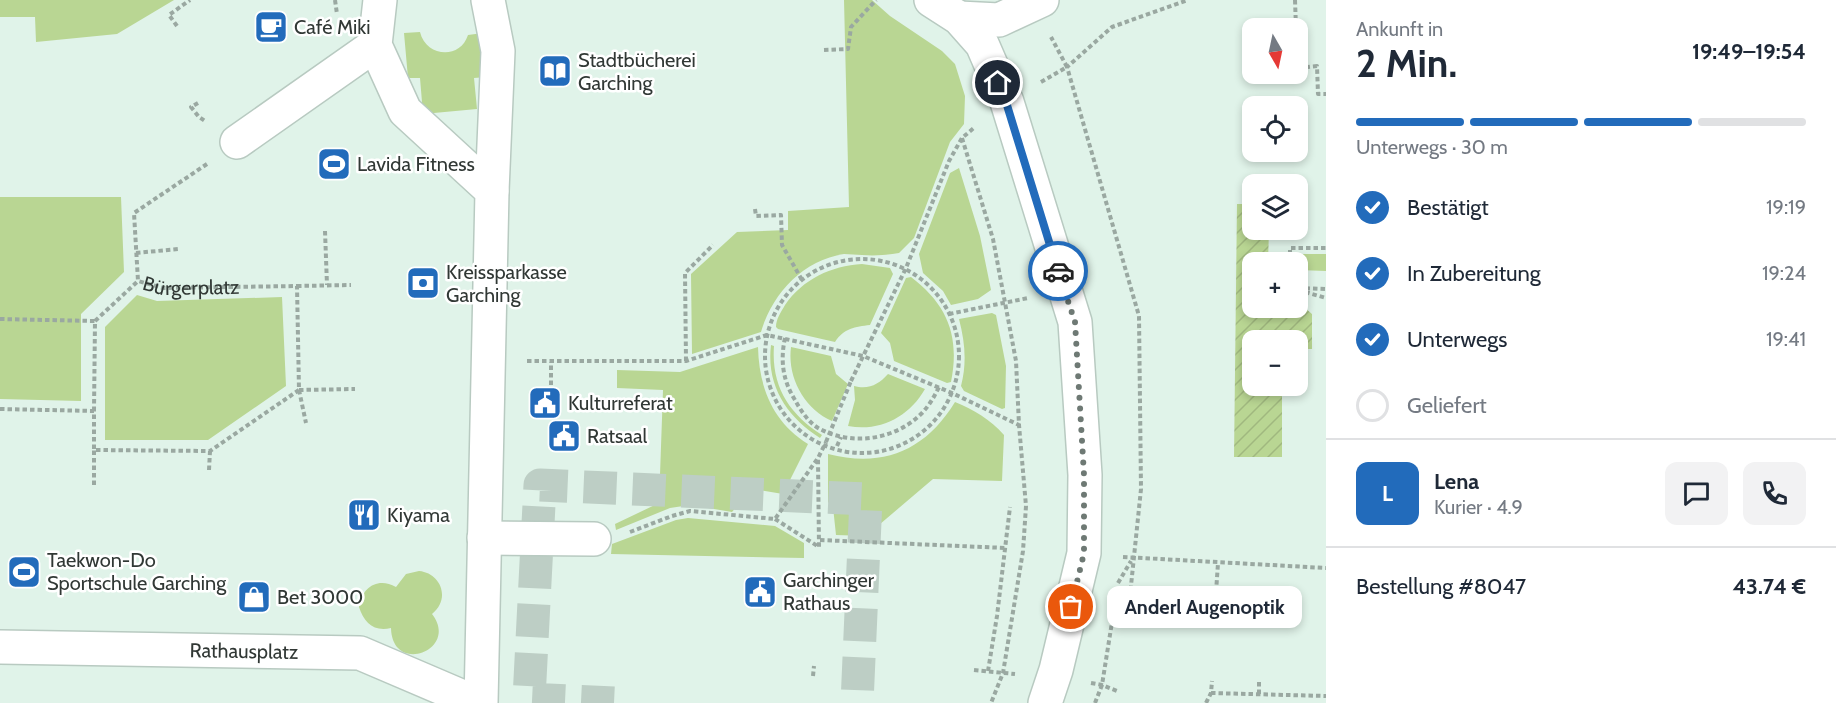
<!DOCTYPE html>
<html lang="de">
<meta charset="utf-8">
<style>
body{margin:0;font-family:Cabin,sans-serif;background:#f2f2f3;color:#1f2937;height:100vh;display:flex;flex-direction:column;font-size:22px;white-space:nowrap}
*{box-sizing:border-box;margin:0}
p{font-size:20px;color:#747a83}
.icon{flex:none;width:33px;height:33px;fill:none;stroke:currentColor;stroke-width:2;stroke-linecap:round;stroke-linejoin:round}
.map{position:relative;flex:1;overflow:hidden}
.sheet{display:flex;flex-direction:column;background:#fff;width:510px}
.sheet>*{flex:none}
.needle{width:39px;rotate:171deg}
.controls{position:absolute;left:1242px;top:18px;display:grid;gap:12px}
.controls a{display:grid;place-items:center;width:66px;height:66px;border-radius:12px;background:#fff;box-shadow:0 3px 9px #0003;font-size:30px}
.pin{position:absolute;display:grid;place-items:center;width:51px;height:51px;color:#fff;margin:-26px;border:3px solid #fff;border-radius:50%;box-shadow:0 2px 6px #0007}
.courier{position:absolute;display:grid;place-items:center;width:60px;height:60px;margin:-30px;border:4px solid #226bbb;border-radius:50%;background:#fff;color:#222;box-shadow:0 2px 8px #0007}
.bubble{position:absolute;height:42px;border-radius:12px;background:#fff;box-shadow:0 3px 9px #0003;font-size:20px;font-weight:800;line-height:42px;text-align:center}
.summary em{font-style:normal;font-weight:800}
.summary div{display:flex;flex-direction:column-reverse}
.summary{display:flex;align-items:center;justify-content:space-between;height:102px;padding:0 30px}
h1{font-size:39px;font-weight:800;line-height:45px}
.bar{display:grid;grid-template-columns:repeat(4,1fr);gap:9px 6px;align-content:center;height:72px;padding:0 30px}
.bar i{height:8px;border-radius:4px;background:#e0e1e3}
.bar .selected{background:#226bbb}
.bar p{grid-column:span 4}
.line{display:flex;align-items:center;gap:15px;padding:0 30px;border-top:2px solid #e0e1e3}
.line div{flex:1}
.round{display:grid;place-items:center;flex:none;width:63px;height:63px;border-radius:12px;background:#f2f2f3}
ol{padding:0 30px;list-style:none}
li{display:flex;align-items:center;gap:18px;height:66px}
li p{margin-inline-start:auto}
li .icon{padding:6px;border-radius:50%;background:#226bbb;color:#fff;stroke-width:4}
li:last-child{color:#747a83}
li i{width:33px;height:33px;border:3px solid #e0e1e3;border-radius:50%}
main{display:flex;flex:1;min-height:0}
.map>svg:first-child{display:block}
.green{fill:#b9d693}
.garden{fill:url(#garden-furrows)}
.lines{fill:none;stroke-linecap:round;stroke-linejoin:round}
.minor-tunnel{stroke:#bdcec5;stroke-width:33;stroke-dasharray:33 16;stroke-linecap:butt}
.minor-casing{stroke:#b8cac1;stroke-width:36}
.path{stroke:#9aa8a1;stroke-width:4;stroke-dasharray:4.5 3;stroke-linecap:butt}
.minor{stroke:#fff;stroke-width:33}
.path-bridge{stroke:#9aa8a1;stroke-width:4;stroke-dasharray:4.5 3;stroke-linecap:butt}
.done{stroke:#6e7974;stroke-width:6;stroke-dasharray:0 10.8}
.route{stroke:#226bbb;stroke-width:8}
.labels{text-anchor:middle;stroke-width:5;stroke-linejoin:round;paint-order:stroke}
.poi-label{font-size:20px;fill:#313835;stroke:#fff;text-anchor:start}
.street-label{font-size:20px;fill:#313835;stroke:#fff}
</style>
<main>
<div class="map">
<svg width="1326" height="703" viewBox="0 0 1326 703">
<defs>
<pattern id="garden-furrows" width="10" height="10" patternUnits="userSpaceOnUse" patternTransform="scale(1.5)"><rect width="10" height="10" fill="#b9d693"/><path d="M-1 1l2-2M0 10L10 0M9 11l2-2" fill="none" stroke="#a0b87f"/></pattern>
</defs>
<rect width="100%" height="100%" fill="#e0f3e9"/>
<path class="green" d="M0,0H174L117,34L36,42L35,17H0Z
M844,0H872L890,16L942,51L955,64L965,96L964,124L950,142L914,238L899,253C887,255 875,256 862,255C856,255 850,254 844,254C803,260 772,294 761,332L692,354L691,274L737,232L788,230V211L849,207Z
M420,32C426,57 460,60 468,35L483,33L487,77L474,78L477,109L423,114L420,78H408L404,33Z
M959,168L980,236L991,290L978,299L951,305L943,291L923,273L919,254L950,173Z
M0,197H121L124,272L81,314V401L0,399Z
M1298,254H1326V271L1298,270Z
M862,264L890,268L893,274L870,325C855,327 844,328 835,342L778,329L776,327C776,319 781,312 785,305C803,279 831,266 862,264Z
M911,277C948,305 960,337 951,382L947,383L894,361L890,343L881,333L906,278Z
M137,295L157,301L282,297L286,386L208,440H105V327Z
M992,313L996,315L1006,366L1005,408L1002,409L964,391L961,386C967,363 965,342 959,319Z
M771,345L774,346C771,386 789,414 822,435L820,438C787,417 766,386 771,345Z
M758,347C759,388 773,422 808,444L783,494L752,489L732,512L690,505L670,508L616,530L615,524L659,503L663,390L617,388V370L680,372Z
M791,347L831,356L836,374L848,384L832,421C804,409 787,377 791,347Z
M888,374L925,389C909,417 880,432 848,426L855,400L854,386C869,390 879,384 888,374Z
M955,402C974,410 990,419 1004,435L1002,481L933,479L866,536L836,535L833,507L828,502V454C883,468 925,451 955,402Z
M688,518L775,526L804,543V558L611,554L612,544L676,520Z
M419,571C441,573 451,599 432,614C460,650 392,676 391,628C374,632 364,623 359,607C362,587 378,577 396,587L406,574Z"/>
<path class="garden" d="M1237,204H1252V230H1269L1268,262H1252V308H1298V302L1312,314V349H1298V340H1252V386H1282V457H1234Z"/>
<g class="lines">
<path class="minor-tunnel" d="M614,703L529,699L540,485L866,499L857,703"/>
<defs>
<g id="minor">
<path d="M380,0L375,45L405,111L492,191L481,703"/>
<path d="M488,0L498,51L492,191"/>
<path d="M931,0L959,18L982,44L1007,102L1075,322L1085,475L1084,553L1056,670L1045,703"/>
<path d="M959,18L999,20L1042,0"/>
<path d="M237,142L375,45"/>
<path d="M484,538L594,539"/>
<path id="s2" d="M0,647L360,653L477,703"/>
</g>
</defs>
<use href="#minor" class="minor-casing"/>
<g class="path">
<path d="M335,0L337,14"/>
<path d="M1295,0L1296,28"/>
<path d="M177,26L169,15L190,0"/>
<path d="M824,50L848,49L851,27L876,0"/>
<path d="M1298,68L1317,66L1318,94H1326"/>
<path d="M1041,82L1067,67L1051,37"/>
<path d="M198,103L191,107L199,117L205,121"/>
<path d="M962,138L993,239L1016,361L1019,425L1026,506L1023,551L1003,673L991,703"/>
<path id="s1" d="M207,164L134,213L138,281L163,288L297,286L299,390L306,423"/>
<path d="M755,209L756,216L781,215L782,245L802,280"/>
<path d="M325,231L327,285"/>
<path d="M136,253L178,249"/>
<circle cx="862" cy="356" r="97"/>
<path d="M1290,262V248H1326"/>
<path d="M297,286L351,285"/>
<path d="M1298,288L1326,289"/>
<path d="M1298,290L1326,298"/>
<path d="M949,314L1028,298"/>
<path d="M0,319L95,321"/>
<path d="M785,338C780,361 783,381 795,400C801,411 810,425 822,430C854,446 896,439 921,414C929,406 934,397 939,387"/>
<path d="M527,361H686L767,335L863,356L952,393L1019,425"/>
<path d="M686,361L685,273L713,245"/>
<path d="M851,381L906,268L949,161L962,138L975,127"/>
<path d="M551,385V362"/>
<path d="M299,390L355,389"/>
<path d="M0,409L94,411V450L210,451L299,390"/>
<path d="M94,411L95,321L138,281"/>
<path d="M837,446L841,437"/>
<path d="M209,470L210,451"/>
<path d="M94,485V450"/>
<path d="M775,519L819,547L818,459"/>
<path d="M630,532L672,516L690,511L775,519L818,458L826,442"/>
<path d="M820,540L1006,548"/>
<path d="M1123,557L1326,568"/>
<path d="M1118,583L1131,561"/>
<path d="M1129,605L1141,489L1139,316L1067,67L1112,27L1188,0"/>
<path d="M1215,607L1218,563"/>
<path d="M974,670L1015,674"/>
<path d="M988,671L997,616L1010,507"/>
<path d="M813,676L814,666"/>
<path d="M1259,682V695"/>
<path d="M1091,683L1102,685L1117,691"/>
<path d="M1211,693L1326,696"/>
<path d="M1095,703L1102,685L1116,597"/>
<path d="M1206,703L1211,693L1212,681"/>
</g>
<use href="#minor" class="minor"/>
<path class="path-bridge" d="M826,442L851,381"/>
</g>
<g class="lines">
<path class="done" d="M1058,271L1075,322L1084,475V553L1071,607"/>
<path class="route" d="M998,83L1006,102L1058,271"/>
</g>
<defs>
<symbol id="cafe-square" viewBox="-11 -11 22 22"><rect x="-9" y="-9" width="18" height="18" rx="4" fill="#226bbb" stroke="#fff"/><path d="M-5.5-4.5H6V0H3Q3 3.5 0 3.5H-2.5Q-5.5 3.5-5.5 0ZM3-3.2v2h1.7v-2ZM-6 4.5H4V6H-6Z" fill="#fff"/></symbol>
<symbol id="library-square" viewBox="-11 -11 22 22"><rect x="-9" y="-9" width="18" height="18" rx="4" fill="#226bbb" stroke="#fff"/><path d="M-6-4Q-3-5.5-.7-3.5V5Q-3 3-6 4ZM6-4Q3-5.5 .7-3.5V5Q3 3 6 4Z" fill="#fff"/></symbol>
<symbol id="stadium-square" viewBox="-11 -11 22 22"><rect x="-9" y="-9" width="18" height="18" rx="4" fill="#226bbb" stroke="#fff"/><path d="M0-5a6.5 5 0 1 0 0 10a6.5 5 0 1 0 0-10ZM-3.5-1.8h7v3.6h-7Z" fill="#fff"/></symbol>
<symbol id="bank-square" viewBox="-11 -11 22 22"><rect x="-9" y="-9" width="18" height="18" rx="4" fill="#226bbb" stroke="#fff"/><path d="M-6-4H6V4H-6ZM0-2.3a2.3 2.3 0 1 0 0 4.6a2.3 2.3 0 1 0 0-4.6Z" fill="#fff"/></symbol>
<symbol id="civic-square" viewBox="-11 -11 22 22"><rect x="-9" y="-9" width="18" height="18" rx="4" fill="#226bbb" stroke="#fff"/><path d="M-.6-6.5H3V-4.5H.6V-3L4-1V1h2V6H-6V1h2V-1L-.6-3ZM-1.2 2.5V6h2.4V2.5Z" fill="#fff"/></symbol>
<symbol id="restaurant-square" viewBox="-11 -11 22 22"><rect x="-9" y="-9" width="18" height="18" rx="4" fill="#226bbb" stroke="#fff"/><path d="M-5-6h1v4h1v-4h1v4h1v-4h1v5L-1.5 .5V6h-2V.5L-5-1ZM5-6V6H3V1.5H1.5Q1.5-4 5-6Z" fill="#fff"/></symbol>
<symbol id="shop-square" viewBox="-11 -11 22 22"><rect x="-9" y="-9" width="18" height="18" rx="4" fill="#226bbb" stroke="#fff"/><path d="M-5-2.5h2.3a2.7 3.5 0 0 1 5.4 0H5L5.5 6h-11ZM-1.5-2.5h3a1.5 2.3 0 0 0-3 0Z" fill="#fff"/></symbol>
</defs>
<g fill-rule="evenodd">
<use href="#cafe-square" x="252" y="8" width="38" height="38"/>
<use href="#library-square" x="536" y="52" width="38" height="38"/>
<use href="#stadium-square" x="315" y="145" width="38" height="38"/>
<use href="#bank-square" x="404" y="264" width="38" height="38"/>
<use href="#civic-square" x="526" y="384" width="38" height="38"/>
<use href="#civic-square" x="545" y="417" width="38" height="38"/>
<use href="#restaurant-square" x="345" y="496" width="38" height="38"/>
<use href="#stadium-square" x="5" y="553" width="38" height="38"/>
<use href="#civic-square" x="741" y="573" width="38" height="38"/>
<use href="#shop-square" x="235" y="578" width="38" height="38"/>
</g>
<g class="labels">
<g class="poi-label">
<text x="294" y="34">Café Miki</text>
<text x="578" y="67">Stadtbücherei<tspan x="578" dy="23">Garching</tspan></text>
<text x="357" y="171">Lavida Fitness</text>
<text x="446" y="279">Kreissparkasse<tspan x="446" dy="23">Garching</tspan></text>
<text x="568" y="410">Kulturreferat</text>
<text x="587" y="443">Ratsaal</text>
<text x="387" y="522">Kiyama</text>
<text x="47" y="567">Taekwon-Do<tspan x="47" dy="23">Sportschule Garching</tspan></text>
<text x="783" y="587">Garchinger<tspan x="783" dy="23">Rathaus</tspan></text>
<text x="277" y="604">Bet 3000</text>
</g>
<g class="street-label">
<text dy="7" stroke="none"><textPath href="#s1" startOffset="210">Bürgerplatz</textPath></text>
<text dy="7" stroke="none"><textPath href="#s2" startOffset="244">Rathausplatz</textPath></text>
</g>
</g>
</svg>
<div class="controls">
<a><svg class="needle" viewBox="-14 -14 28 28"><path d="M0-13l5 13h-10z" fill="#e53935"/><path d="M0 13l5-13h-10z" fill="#747a83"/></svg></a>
<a><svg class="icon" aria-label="locate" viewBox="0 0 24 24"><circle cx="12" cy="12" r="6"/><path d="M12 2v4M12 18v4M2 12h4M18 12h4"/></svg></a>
<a><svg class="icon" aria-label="layers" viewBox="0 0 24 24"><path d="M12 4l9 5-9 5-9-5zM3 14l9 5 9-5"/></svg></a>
<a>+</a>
<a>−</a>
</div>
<div class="pin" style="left:1071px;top:607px;background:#ea580c"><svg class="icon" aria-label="bag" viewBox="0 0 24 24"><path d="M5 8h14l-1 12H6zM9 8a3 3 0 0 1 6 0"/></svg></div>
<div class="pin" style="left:998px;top:83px;background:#1f2937"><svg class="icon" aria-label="home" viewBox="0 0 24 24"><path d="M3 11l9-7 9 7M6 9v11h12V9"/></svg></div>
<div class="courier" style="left:1058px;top:271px"><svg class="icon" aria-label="car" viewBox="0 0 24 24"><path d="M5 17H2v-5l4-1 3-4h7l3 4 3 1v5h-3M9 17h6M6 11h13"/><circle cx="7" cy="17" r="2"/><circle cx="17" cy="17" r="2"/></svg></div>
<div class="bubble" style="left:1107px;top:586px;width:195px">Anderl Augenoptik</div>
</div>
<section class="sheet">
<div class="summary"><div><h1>2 Min.</h1><p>Ankunft in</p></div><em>19:49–19:54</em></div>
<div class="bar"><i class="selected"></i><i class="selected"></i><i class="selected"></i><i></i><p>Unterwegs · 30 m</p></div>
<ol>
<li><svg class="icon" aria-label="check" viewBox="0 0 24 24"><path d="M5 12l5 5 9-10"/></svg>Bestätigt<p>19:19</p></li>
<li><svg class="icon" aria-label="check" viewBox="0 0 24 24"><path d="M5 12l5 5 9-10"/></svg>In Zubereitung<p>19:24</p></li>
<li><svg class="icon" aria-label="check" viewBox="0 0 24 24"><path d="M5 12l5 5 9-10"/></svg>Unterwegs<p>19:41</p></li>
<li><i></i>Geliefert</li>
</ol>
<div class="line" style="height:108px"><b class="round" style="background:#226bbb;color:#fff">L</b><div><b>Lena</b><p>Kurier · 4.9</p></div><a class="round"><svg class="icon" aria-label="chat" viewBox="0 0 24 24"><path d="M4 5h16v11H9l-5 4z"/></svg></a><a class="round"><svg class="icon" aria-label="phone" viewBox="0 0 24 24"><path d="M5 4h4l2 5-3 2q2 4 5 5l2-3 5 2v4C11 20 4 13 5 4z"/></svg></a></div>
<div class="line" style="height:78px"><div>Bestellung #8047</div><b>43.74 €</b></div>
</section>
</main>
